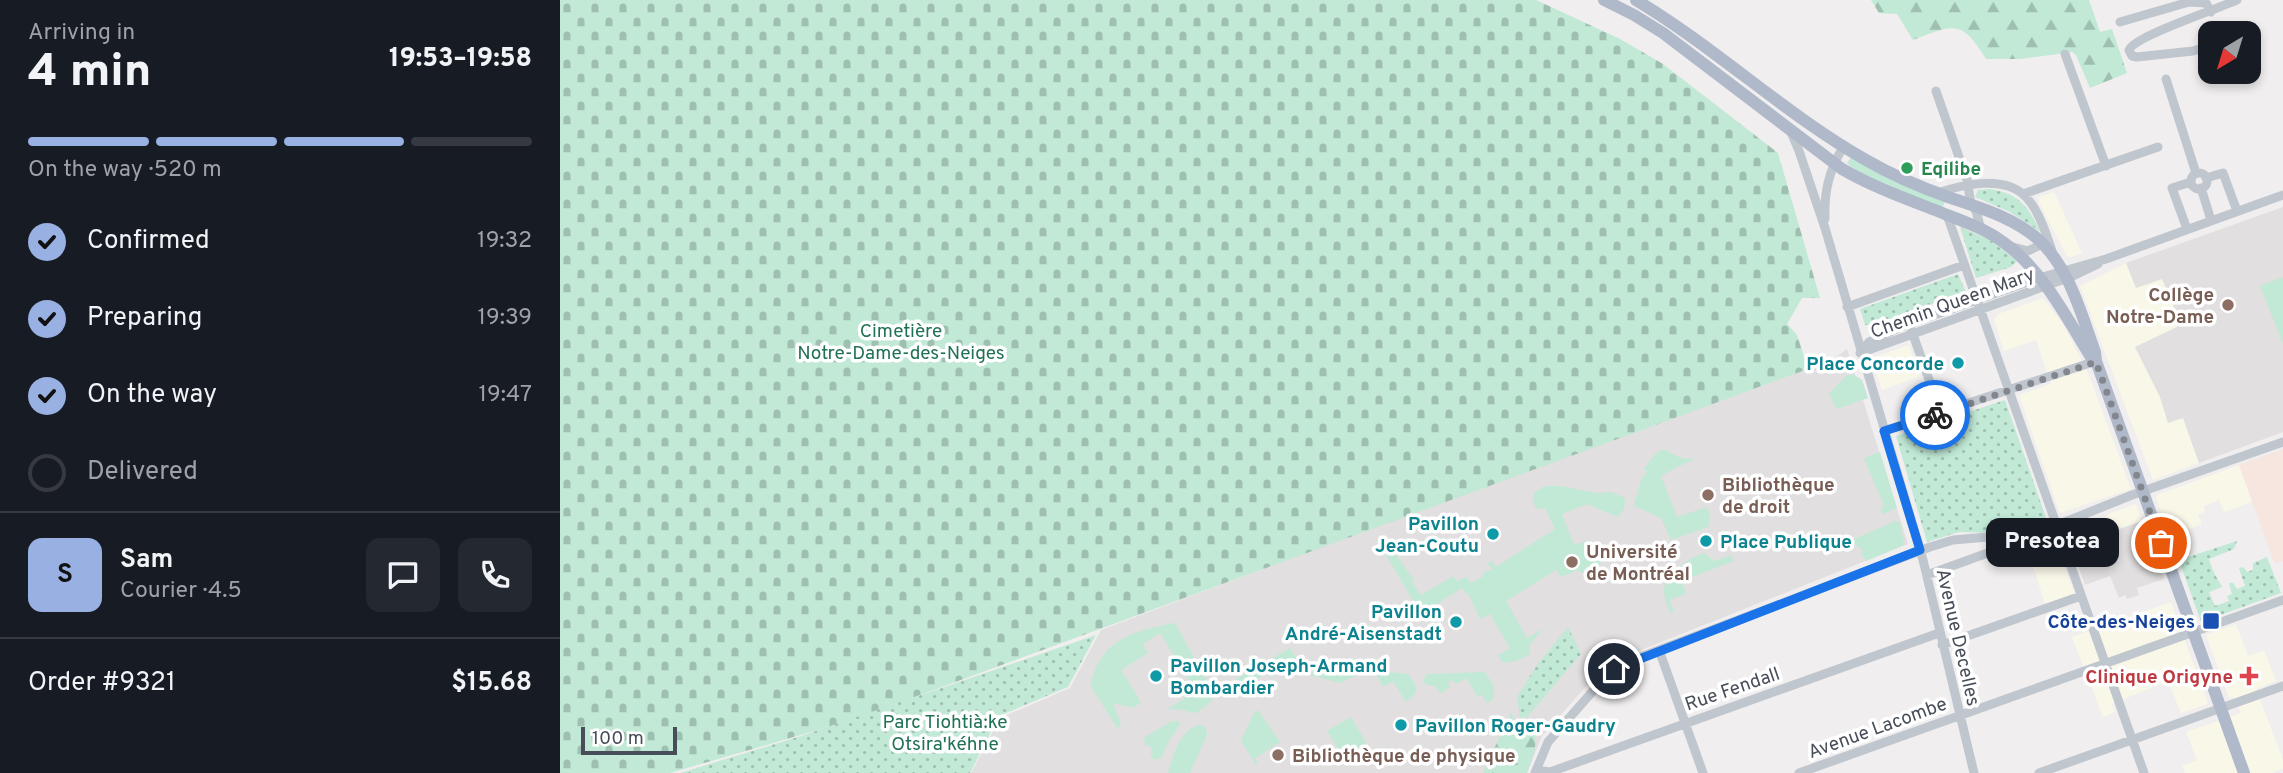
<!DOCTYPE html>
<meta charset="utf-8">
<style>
body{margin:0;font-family:Overpass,sans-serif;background:#242831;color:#f1f3f6;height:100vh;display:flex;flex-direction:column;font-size:26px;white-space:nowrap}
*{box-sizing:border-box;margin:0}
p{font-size:23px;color:#9ea1a6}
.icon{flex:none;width:38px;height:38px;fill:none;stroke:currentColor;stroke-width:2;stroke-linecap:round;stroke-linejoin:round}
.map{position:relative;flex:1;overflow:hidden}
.sheet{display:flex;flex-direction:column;background:#171b24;width:560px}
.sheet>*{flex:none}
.needle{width:46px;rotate:218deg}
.controls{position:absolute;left:1638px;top:21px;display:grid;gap:14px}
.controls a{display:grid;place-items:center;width:63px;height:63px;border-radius:14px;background:#171b24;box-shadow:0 4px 10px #0003;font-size:35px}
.scale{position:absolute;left:21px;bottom:18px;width:96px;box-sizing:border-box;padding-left:7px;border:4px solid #484e59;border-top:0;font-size:19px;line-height:24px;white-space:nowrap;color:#484e59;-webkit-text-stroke:5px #fff;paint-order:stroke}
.pin{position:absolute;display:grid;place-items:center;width:60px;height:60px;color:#fff;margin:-30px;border:4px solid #fff;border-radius:50%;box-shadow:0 2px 7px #0007}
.courier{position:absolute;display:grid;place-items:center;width:70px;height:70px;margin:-35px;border:5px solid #1a73e8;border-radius:50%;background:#fff;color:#222;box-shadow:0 2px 9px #0007}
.bubble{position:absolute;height:49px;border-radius:14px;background:#171b24;box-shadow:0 4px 10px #0003;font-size:23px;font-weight:800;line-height:49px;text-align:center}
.summary em{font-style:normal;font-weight:800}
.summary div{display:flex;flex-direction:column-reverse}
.summary{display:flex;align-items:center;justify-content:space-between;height:119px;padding:0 28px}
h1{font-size:46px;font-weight:800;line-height:52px}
.bar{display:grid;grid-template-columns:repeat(4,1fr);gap:10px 7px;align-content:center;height:84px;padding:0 28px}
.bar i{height:9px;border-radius:5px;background:#363941}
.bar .current{background:#99b0e2}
.bar p{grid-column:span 4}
.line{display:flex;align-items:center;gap:18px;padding:0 28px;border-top:2px solid #363941}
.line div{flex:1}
.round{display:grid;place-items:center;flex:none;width:74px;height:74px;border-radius:14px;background:#242831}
ol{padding:0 28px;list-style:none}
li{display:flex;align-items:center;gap:21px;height:77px}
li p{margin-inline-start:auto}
li .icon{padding:7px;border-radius:50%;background:#99b0e2;color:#111;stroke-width:4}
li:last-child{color:#9ea1a6}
li i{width:38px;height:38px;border:4px solid #363941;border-radius:50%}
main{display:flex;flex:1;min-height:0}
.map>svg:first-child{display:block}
.commercial{fill:#f9f7e8}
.education{fill:#e1dfdf}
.medical{fill:#f7e5e0}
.grass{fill:#c1e9d6}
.forest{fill:url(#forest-firs)}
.cemetery{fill:url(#cemetery-stones)}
.park{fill:url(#park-dots)}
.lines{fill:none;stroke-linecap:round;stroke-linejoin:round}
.minor{stroke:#c0c6ce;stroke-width:9}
.major{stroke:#b0b9c9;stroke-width:12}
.done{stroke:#83868d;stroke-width:7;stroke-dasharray:0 12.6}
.route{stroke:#1a73e8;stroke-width:9}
.leisure-dot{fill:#2e9e5b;stroke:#fff;stroke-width:2.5}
.education-dot{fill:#8d6e63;stroke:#fff;stroke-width:2.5}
.culture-dot{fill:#0f9aa8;stroke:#fff;stroke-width:2.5}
.transit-dot{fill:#1a4fb4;stroke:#fff;stroke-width:2.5}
.health-dot{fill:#e0444e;stroke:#fff;stroke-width:2.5}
.labels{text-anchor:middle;stroke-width:7;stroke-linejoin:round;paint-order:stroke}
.leisure-label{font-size:19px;font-weight:bold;fill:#27864d;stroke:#fff;text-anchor:start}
.education-label{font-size:19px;font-weight:bold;fill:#785e54;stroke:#fff;text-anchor:start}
.street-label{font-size:19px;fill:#484e59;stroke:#fff}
.park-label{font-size:19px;fill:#217154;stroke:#fff}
.culture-label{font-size:19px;font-weight:bold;fill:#0d838f;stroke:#fff;text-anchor:end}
.transit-label{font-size:19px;font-weight:bold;fill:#164399;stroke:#fff;text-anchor:end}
.health-label{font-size:19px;font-weight:bold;fill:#be3a42;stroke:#fff;text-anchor:end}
</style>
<main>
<section class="sheet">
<div class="summary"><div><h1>4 min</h1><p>Arriving in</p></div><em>19:53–19:58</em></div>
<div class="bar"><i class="current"></i><i class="current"></i><i class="current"></i><i></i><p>On the way · 520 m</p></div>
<ol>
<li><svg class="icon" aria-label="check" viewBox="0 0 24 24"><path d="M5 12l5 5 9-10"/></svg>Confirmed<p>19:32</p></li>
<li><svg class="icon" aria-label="check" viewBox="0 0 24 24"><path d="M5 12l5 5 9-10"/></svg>Preparing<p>19:39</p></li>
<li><svg class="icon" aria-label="check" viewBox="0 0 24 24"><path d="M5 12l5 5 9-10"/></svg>On the way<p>19:47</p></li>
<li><i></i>Delivered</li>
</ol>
<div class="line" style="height:126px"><b class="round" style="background:#99b0e2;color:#111">S</b><div><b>Sam</b><p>Courier · 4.5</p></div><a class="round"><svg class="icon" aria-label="chat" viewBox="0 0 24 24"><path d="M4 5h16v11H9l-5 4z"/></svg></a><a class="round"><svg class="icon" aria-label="phone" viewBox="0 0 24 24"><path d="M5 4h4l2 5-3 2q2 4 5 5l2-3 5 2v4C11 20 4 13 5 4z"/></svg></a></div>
<div class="line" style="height:91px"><div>Order #9321</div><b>$15.68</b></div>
</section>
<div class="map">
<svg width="1723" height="773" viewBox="0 0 1723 773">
<defs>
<pattern id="forest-firs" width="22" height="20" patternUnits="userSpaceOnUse" patternTransform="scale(1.75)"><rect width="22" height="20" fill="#c1e9d6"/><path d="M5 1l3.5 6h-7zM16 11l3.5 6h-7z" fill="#9fbfb1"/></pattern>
<pattern id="cemetery-stones" width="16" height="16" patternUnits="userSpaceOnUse" patternTransform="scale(1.75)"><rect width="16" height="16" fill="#c1e9d6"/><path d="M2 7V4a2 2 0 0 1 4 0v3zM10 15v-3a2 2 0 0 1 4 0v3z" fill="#9fbfb1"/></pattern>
<pattern id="park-dots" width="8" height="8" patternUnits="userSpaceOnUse" patternTransform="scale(1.75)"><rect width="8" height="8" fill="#c1e9d6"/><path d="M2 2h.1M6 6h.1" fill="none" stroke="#9fbfb1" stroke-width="1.8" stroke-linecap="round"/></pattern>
</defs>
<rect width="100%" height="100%" fill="#f0eeee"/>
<path class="commercial" d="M1494,192L1522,253L1511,257L1507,256L1479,203L1478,197Z
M1566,263L1576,288L1602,278L1620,322L1617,327L1575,347L1600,397L1608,422L1623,418L1639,463L1593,480L1520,286Z
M1483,298L1503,324L1528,373L1571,489L1500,513L1459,395L1491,384L1486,369L1476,340L1444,351L1434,321L1438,314Z
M1349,345L1360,376L1322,390L1313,364L1317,356Z
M1679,465L1692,502L1664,512L1659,500L1644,506L1645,512L1638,514L1642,524L1624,531L1631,551L1617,556L1596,498L1597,495Z
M1576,504L1582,521L1552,532L1546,515Z
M1490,536L1492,537L1515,594L1485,604L1466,544Z
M1611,602L1648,704L1621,713L1608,681L1552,704L1555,712L1543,717L1512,637Z
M1676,624L1688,656L1704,650L1716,681L1696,689L1723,760V769L1712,773H1625L1622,766L1637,760L1626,732L1681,713L1674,697L1669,698L1646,635Z"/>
<path class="education" d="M1723,207V432L1639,463L1623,418L1608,423L1600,397L1575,347L1617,327L1620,322L1602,279L1576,288L1566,263Z
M1287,349L1348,544L1046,664L982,736L967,773H411L440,718L510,688L541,630L878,503L1270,361Z
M1582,521L1604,579L1577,588L1579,595L1567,599L1565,595L1559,598L1550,576L1525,585L1511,546Z"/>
<path class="medical" d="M1723,449V561L1715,564L1679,465Z"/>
<path class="grass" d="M1291,157L1385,202L1382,208L1297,172L1287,163Z
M1723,277V344L1700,286Z
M1287,375H1294L1302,380L1308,398L1277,409L1269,394Z
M1104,449L1120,458L1135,459C1123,464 1113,469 1101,476L1117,517L1147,507L1150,515L1148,527L1111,540L1101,518L1074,506L1081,480L1087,472L1084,469L1096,453Z
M1320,452L1337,508L1323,514L1321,508L1324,506L1304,458Z
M984,486H1000L1036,493L1051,492L1065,498L1064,509L1058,517L1027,504L1002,514L1014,545L1027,541L1048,550L1031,580L1018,570L1001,577L996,570L946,601L967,638L983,629L970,645V654L956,661L945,663L941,661L939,655L950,648L930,614L920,619L908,593L906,594L902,588L869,609L871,613L863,618L825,553L832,549L854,580L852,582L861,595L893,576L897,581L906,577L911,583L924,576L923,572L932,570L928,563L932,561L936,567L995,529L985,508L977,509L973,503L974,493Z
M1335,521L1340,522L1344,545L1306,561L1301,554L1303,550L1290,541Z
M1144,553L1154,561L1171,555L1174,561L1121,581L1126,594L1109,600L1114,612L1110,613C1107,605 1102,593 1105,585C1111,569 1129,559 1144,553Z
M615,623L651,688L652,701L636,713L617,709L606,710L636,691L600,633L583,644L588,653L561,670L581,702L573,708L553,703L561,725L557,728L530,685C533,676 535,667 541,659C556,634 589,628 615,623Z
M730,648L742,668C752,661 782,667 797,668L800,669L801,673L780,683L726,669L710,677L706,673L694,681L696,685L690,686L676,679Z
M821,671L848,674L855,684L856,693L846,702L833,681L823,687L816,674Z
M925,672L934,687L933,699L927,703L922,695L918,697L906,678L896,684L893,680L888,683L890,687L881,693L874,686L865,684L863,681L866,675L871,674Z
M698,710L720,742L695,758L698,763L696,765L681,741L694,713Z
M791,717L808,746L786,761L767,731Z
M617,721L621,723L607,744L602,757L594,760L590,754L593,752L589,745L585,746L584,738L610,722Z
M640,725L646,728L647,735L630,773H608C613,756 621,727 640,725Z"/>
<path class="forest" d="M1311,0H1529L1540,32L1552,29L1567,73L1530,88L1516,55L1512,52L1460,59H1426C1402,19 1394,24 1353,40L1337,14L1319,13Z
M951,712C956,725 962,727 974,729C978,746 973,757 967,773H923Z"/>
<path class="cemetery" d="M0,0H976L1060,39L1103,64L1218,153L1260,298H1242L1227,324L1237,335L1248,369L292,720L110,773H0Z"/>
<path class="park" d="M1430,189C1460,194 1467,206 1481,232L1448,211L1415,197L1418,190Z
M1400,227L1430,240L1457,261L1451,267L1416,278Z
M1398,274L1406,292L1312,325H1305L1300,309Z
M1445,400L1486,518L1459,529L1437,533L1399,532L1367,542L1336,436Z
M1677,541L1674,549L1649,559L1653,571L1662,587L1649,592L1655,606L1669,601L1667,596L1672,594L1669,583H1673L1677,589L1685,586L1679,568L1683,567L1687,572L1693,570V563L1707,557L1721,593L1641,622L1619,560Z
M1008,627L1021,654L967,717L960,718L957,697L977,665Z
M536,635L508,687L439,716L410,773H120L241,736Z"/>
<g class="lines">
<path class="minor" d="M1560,22L1629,2L1646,3L1651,12
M1650,46L1633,51L1577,57L1572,56L1569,50C1574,36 1658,9 1677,0
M1505,54L1546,166
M1606,79L1636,173
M1376,91L1407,180L1411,204L1416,211L1421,229
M1231,132L1239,151L1265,228L1363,560L1414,773
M1631 181a8 8 0 1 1 16 0a8 8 0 1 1-16 0Z
M1646,178L1663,173L1677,211
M1641,188L1651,220
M1378,193C1403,184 1445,175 1466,197C1479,211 1486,233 1492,251
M1463,194L1598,147
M1387,215L1584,773
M1265,219C1264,191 1269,171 1283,147
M1627,229L1612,188L1631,182
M1453,247L1468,251L1482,244
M1287,307L1404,265
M1351,329L1381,413
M1300,353L1309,342L1341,327L1479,278L1546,259L1723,195
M1300,353L1513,276L1538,264
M1324,431L1536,361
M1367,575L1488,531L1490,528L1572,495L1723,442
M1382,645L1521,596
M1099,650L1143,773
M976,770L990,772L1379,633
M975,773L988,742L1040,683L1057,666L1370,547L1393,540L1451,535L1487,526L1490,528
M1239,773L1723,600
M1479,773L1723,686"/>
<path class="major" d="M1044,0L1074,15L1103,33L1282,169C1313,187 1347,199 1380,212C1402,221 1424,228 1443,242C1482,269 1506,317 1531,357
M1076,0C1156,48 1225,114 1306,160C1332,175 1360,187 1388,197C1420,208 1453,217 1479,240C1510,269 1521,314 1535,352L1536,361L1684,773"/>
</g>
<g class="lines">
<path class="done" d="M1375,415L1536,362L1601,543"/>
<path class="route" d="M1054,669L1360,550L1324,431L1375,415"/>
</g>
<circle class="leisure-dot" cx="1347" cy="168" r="7"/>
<g class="education-dot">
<circle cx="1668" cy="305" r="7"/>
<circle cx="1148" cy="495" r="7"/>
<circle cx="1012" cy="562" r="7"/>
<circle cx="718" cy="755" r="7"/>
</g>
<g class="culture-dot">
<circle cx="1398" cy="363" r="7"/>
<circle cx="933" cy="534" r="7"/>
<circle cx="1146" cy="541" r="7"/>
<circle cx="896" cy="622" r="7"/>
<circle cx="596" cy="676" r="7"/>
<circle cx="841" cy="725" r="7"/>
</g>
<rect class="transit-dot" x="1642" y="612" width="18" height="18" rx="3.5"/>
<path class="health-dot" d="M1685.5 665.5h7v7h7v7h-7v7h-7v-7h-7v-7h7z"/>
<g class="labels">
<g class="leisure-label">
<text x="1361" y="175">Eqilibe</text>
</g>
<g class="education-label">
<text x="1654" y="301" text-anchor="end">Collège<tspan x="1654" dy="22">Notre-Dame</tspan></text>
<text x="1162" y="491">Bibliothèque<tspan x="1162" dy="22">de droit</tspan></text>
<text x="1026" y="558">Université<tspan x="1026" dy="22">de Montréal</tspan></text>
<text x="732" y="762">Bibliothèque de physique</text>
</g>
<g class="street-label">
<text transform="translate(1392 302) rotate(-20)" y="7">Chemin Queen Mary</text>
<text transform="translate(1399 637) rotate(77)" y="7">Avenue Decelles</text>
<text transform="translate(1172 688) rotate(-19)" y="7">Rue Fendall</text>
<text transform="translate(1317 727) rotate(-20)" y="7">Avenue Lacombe</text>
</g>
<g class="park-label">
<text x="341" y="337">Cimetière<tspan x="341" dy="22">Notre-Dame-des-Neiges</tspan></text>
<text x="385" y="728">Parc Tiohtià:ke<tspan x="385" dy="22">Otsira'kéhne</tspan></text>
</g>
<g class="culture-label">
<text x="1384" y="370">Place Concorde</text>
<text x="919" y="530">Pavillon<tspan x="919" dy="22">Jean-Coutu</tspan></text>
<text x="1160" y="548" text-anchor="start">Place Publique</text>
<text x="882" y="618">Pavillon<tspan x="882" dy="22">André-Aisenstadt</tspan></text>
<text x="610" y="672" text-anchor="start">Pavillon Joseph-Armand<tspan x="610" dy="22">Bombardier</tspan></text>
<text x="855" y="732" text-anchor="start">Pavillon Roger-Gaudry</text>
</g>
<g class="transit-label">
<text x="1635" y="628">Côte-des-Neiges</text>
</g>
<g class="health-label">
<text x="1673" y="683">Clinique Origyne</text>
</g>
</g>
</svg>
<div class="controls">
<a><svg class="needle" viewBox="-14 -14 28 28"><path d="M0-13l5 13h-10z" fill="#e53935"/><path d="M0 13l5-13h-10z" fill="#9ea1a6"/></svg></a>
</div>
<div class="scale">100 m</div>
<div class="pin" style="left:1601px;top:543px;background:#ea580c"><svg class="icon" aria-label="bag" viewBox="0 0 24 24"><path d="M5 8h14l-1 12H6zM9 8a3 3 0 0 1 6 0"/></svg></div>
<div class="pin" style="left:1054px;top:669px;background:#1f2937"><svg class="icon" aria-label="home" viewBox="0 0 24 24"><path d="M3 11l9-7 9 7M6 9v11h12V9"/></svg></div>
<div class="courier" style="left:1375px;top:415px"><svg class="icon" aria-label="bike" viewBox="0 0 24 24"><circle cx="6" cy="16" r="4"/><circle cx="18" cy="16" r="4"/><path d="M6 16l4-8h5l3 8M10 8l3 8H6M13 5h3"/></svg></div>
<div class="bubble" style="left:1426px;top:518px;width:133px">Presotea</div>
</div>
</main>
